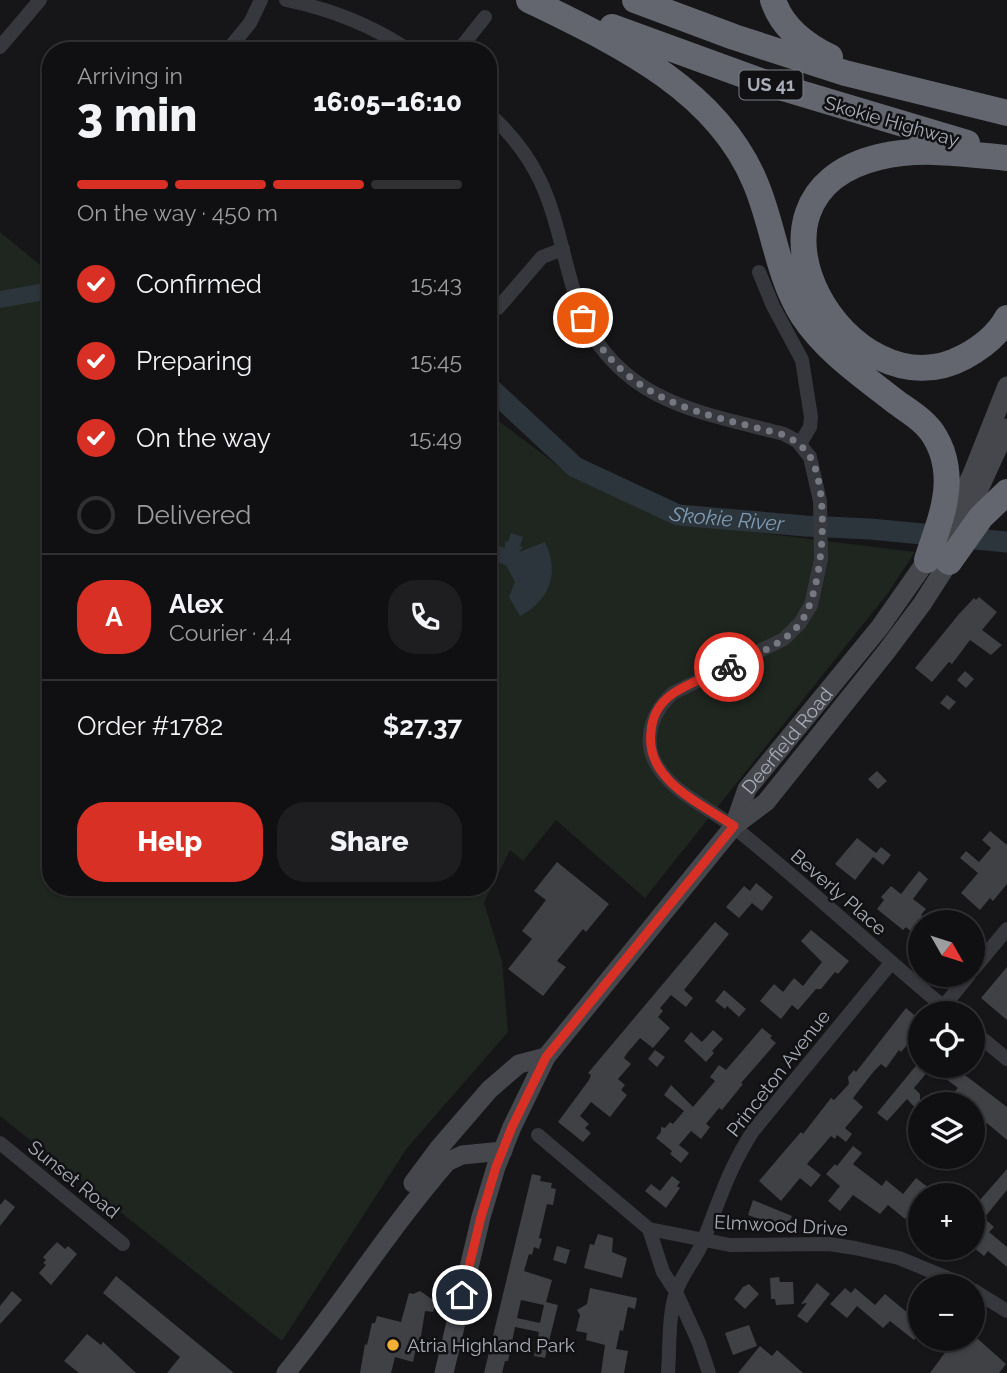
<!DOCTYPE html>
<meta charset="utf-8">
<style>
body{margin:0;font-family:Raleway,sans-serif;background:#1e1e20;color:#f1f3f6;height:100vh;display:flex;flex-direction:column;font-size:26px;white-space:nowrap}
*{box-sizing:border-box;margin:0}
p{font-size:23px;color:#9c9d9f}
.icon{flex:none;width:38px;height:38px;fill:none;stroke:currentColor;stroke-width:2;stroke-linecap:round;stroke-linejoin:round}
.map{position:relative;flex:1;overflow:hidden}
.details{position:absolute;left:42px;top:42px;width:455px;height:854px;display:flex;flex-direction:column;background:#101012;border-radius:28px;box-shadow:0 2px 5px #0004,0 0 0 2px #303032}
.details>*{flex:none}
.needle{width:46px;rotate:129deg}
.buttons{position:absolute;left:908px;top:910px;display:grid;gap:14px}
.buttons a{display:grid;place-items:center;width:77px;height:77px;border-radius:50%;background:#101012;box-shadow:0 2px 5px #0004,0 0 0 2px #303032;font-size:35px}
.pin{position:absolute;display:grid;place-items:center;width:60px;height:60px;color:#fff;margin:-30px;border:4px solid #fff;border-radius:50%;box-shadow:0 2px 7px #0007}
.courier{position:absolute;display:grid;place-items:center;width:70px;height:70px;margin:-35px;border:5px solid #d93025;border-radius:50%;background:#fff;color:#222;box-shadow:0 2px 9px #0007}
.headline em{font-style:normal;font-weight:800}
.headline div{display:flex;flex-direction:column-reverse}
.headline{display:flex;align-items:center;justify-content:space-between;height:119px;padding:0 35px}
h1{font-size:46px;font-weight:800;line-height:52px}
.bar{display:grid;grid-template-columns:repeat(4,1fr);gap:10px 7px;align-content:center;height:84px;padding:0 35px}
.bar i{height:9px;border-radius:5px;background:#303032}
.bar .on{background:#d93025}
.bar p{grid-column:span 4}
.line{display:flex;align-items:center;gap:18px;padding:0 35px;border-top:2px solid #303032}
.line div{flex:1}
.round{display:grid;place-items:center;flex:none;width:74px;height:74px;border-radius:28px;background:#1e1e20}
ol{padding:0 35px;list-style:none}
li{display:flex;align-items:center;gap:21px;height:77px}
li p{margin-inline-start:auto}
li .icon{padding:7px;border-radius:50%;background:#d93025;color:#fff;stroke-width:4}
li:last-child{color:#9c9d9f}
li i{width:38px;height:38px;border:4px solid #303032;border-radius:50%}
.primary-button{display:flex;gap:14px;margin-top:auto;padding:14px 35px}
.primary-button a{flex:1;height:80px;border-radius:28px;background:#d93025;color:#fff;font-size:28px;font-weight:800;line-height:80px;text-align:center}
.primary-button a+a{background:#1e1e20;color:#f1f3f6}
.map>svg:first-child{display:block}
.green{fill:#1e261f}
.water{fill:#2c353c}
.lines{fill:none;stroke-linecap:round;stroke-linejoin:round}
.river{stroke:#2c353c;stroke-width:21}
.building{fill:#404145;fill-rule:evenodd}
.street{stroke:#37383d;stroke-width:14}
.secondary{stroke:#45474d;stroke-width:19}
.highway{stroke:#63666e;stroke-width:26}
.done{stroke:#757880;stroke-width:7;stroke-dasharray:0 12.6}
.route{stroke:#d93025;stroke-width:9}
.poi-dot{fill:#f2b134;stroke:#111113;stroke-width:2.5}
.labels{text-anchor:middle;stroke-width:5;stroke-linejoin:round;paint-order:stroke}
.shield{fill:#111113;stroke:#7b7e86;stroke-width:2}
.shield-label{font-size:18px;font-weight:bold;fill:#a8adb8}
.street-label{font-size:19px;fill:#a8adb8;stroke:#111113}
.poi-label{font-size:19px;fill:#a8adb8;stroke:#111113;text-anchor:start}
.water-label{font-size:21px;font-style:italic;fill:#7f9bb3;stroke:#111113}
</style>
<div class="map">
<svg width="1007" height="1373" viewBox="0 0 1007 1373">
<rect width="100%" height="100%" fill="#161618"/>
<path class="green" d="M0,232L51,274V887H488V413L570,475L674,522L915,552L888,593L645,898L556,820L523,861L510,850L484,903L502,961L508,1032L407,1148L282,1341L0,1116Z"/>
<path class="water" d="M51,282V299L0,308V291Z
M511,533L523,537L520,546L523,547L519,552L545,542C560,573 550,600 520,616L509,597L515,582L506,565L496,562L488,584V542L505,548V541L508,542Z"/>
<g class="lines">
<path class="river" id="s1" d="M488,386L575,467L678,515L806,526L870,529L1007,542"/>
</g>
<path class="building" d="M979,597L997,612L982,630L1002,645L991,655L970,640L952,664L949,662L932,682L915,668L959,614L974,598L976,600Z
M965,671L974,679L966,688L957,680Z
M947,695L956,702L949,710L940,703Z
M877,771L887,781L878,789L868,779Z
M990,831L1007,845V884L993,901L990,898L980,910L961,893L978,873L960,858L966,851L979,862L991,848L982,840Z
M857,838L876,853L881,847L891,855L883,865L873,857L855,880L835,864Z
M557,862L609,904L586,932L583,929L557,961L566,967L543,996L508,969L532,939L522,931L546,900L534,891Z
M919,871L928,879L913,899L926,909L921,915L930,922H920V940L906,927L903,930L877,909L884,900L881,897L891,886L901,894Z
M756,883L773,897L762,911L752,903L739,918L726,907L744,886L750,891Z
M715,922L729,934L684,990L693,998L686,1007L671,995L660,1008L663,1011L658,1017L670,1028L653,1048L640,1038L628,1052L624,1058L631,1064L618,1079L625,1085L621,1090L627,1095L610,1117L591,1102L580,1116L589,1124L585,1128L591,1133L583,1142L558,1122L589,1080L591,1075L588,1073Z
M811,930L849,961L838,974L835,972L821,989H816L798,1010L792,1005L781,1019L760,1001L774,984L783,992L794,978L803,986L822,962L801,941Z
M1007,967V1020L981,998Z
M724,990L746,1009L739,1017L727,1006L725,1009L715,1001Z
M906,1008L920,1020V1042L914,1037L901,1052L899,1050L886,1068L881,1064L874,1071L853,1098L863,1107L845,1128L852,1134L846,1142L837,1135L835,1139L831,1136L807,1164L821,1175L811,1187L800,1178L781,1201L759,1181L787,1148L801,1132L803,1134L831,1098L834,1100L849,1084L848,1077L854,1070L856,1072Z
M762,1028L772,1036L770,1038L776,1043L741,1083L743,1084L722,1110L719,1108L706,1124L710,1127L701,1139L691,1131L679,1145L689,1153L681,1163L670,1154L672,1151L656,1138L661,1132V1127L665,1128L670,1122L673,1124L684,1111L664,1095L671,1085L693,1107L715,1081L710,1077L719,1065L726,1070Z
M713,1030L723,1039L712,1051L714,1053L706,1062L684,1041L691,1032L702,1042Z
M655,1050L665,1057L657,1067L648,1059Z
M919,1062L929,1070L914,1088L920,1094V1113L907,1099L887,1121L877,1113Z
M929,1066H953L1007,1107V1140L987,1123L981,1130L973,1123V1104H954L959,1099L953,1093L958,1088Z
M853,1146L862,1153L853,1164L882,1186L886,1180L903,1194L916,1178L938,1195H920V1224L909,1214L905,1219L888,1205L880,1214L853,1195L840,1211L828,1201L840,1186L826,1174L835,1164L837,1166Z
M1007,1169V1190L984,1218L994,1227L989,1232L1007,1247V1267L988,1251L984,1256L973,1247V1208Z
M532,1174L541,1176L540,1181L552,1183L551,1188L556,1189L553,1205L547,1204L539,1238L542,1239L539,1249L534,1247L532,1255L529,1254L524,1271L552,1280L546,1302L558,1305L551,1333L545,1358L534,1356L539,1332L515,1327L508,1361H505L502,1373H484ZM521,1300L544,1305L540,1323L517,1318Z
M672,1176L680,1182L677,1186L680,1188L666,1208L645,1191L651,1184L660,1191Z
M5,1199L15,1207L0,1226V1205Z
M753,1200L792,1216L789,1223H769L748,1215Z
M598,1234L613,1238L612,1252L627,1258L622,1278L584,1268L590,1244L594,1245Z
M57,1242L65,1249L68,1246L77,1254L51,1285L39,1273L46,1265L43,1263L46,1260L43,1257Z
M557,1246L570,1250L566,1264L553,1260Z
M116,1276L174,1324L234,1373H167L180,1357L103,1293Z
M779,1277L780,1282H793L794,1304L776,1305L775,1299H771L770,1278Z
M817,1283L830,1294L807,1323L797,1316L807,1303L801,1304Z
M749,1284L759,1294L745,1309L734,1299L743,1287Z
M590,1288L637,1298L635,1309L628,1307L623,1331L620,1330L616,1349L628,1351L624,1373H601L605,1345L586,1340L587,1333L576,1331L580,1315L577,1310L587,1304Z
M845,1288L851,1293L855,1288L875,1305L885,1294L909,1314L915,1305L920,1310V1333L914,1340L890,1321L883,1328L857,1306L847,1318L830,1304Z
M12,1291L22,1300L0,1324V1306Z
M420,1291L436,1302L433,1312L425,1311L419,1349L416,1348L413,1362L395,1357L391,1373H360L365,1344L367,1345L372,1323H375L377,1316L401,1322L409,1293L413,1294Z
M749,1325L757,1346L733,1355L725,1333Z
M87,1334L101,1345L103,1342L136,1373H79L64,1361Z
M955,1339H978L1006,1364L999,1373H930Z
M760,1346L772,1356L777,1350L803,1373H738Z"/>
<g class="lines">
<path class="street" d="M286,0C330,9 373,26 410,51
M0,47L40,0
M227,51L250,23L261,0
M458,51L485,17
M488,113C560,176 553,237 583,319C627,404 700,412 784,434L797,441L810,457L820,501L821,559L811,605L800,623L784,639L673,693C654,710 643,735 654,760C670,793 708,806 735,828C809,887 878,953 951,1013
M759,272L773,306L802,360L811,417L810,427L800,444
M498,308L542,257L563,249
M973,970L1007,929
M943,1007L969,975
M973,1031L1007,1059
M538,1135L649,1229L730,1245L829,1244L855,1248L899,1258L967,1286
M0,1143L123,1244
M649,1229L663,1272L676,1292L699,1343L709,1373
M973,1290L1007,1311
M668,1373C670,1347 668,1317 676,1292C682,1273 697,1258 704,1239C720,1199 729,1168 753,1131L891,963"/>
<g class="secondary">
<path id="s2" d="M734,826L747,789L880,627L927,560L951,518L972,474L1007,386"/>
<path d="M413,1183L439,1148L489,1090L519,1064L546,1057"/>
<path d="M286,1373C342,1304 389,1229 447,1162L462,1155L503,1151"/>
<path d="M444,1373L481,1217L496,1167L512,1127L546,1057L734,826L766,802L886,652L922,604L949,562L963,524L1007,428"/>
</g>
<path class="highway" d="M529,0C615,42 716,88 755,182C774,226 777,275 803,316C827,352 863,376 896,402C910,412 927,422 935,437C946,455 949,478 945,499C942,520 933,540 927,560
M635,0L734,37L845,73L1007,113
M773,0C782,28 805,45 830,57
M612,27L763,82L967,143
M1007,158C965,154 921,147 879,157C717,196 849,419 964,357C981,348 998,334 1007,318
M949,562L981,517L1007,492"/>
</g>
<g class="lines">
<path class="done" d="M583,318C628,405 700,412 784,435C794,440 802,445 809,455C831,489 824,589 801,622C784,645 754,655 729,667"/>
<path class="route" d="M462,1295L481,1217L496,1167L512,1127L546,1057L734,826C700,803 645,780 651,732C652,717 659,704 671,695C687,683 710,676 729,667"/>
</g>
<circle class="poi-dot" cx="393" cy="1345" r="7"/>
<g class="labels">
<rect class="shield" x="739.5" y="70.5" width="63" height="29" rx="5"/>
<g class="shield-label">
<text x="771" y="91">US 41</text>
</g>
<g class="street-label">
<text transform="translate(892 121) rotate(16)" y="7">Skokie Highway</text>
<text dy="7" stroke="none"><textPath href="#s2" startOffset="102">Deerfield Road</textPath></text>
<text transform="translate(839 892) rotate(41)" y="7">Beverly Place</text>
<text transform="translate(778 1073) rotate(-52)" y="7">Princeton Avenue</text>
<text transform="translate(74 1179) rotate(39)" y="7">Sunset Road</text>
<text transform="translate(781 1225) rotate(3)" y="7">Elmwood Drive</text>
</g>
<g class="poi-label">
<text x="407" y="1352">Atria Highland Park</text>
</g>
<g class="water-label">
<text dy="7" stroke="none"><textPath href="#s1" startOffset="282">Skokie River</textPath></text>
</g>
</g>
</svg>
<div class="buttons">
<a><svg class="needle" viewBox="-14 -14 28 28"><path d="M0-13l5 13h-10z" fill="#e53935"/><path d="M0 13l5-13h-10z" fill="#9c9d9f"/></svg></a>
<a><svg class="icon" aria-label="locate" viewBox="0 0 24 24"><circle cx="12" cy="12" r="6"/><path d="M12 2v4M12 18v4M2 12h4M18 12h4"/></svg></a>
<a><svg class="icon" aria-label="layers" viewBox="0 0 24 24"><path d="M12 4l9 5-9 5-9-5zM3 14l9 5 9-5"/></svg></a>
<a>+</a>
<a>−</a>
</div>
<div class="pin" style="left:583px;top:318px;background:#ea580c"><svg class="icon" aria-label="bag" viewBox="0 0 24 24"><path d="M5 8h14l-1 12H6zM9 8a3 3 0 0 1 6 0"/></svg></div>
<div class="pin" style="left:462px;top:1295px;background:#1f2937"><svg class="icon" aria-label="home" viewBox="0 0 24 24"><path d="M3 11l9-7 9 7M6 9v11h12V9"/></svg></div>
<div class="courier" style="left:729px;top:667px"><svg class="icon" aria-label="bike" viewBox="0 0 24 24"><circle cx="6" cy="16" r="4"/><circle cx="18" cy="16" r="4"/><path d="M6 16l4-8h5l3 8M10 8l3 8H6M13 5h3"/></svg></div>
<section class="details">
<div class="headline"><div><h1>3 min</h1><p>Arriving in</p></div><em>16:05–16:10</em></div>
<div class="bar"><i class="on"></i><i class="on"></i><i class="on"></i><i></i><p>On the way · 450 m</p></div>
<ol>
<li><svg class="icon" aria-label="check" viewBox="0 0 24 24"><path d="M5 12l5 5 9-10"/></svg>Confirmed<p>15:43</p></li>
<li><svg class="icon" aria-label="check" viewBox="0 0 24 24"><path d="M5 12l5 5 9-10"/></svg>Preparing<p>15:45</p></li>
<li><svg class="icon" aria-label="check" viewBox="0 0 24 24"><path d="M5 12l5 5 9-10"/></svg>On the way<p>15:49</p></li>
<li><i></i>Delivered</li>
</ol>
<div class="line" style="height:126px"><b class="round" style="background:#d93025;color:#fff">A</b><div><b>Alex</b><p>Courier · 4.4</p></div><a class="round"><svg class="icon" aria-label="phone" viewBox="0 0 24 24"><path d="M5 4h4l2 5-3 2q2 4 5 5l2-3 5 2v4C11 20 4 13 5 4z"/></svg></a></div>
<div class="line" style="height:91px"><div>Order #1782</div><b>$27.37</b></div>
<div class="primary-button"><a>Help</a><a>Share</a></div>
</section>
</div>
